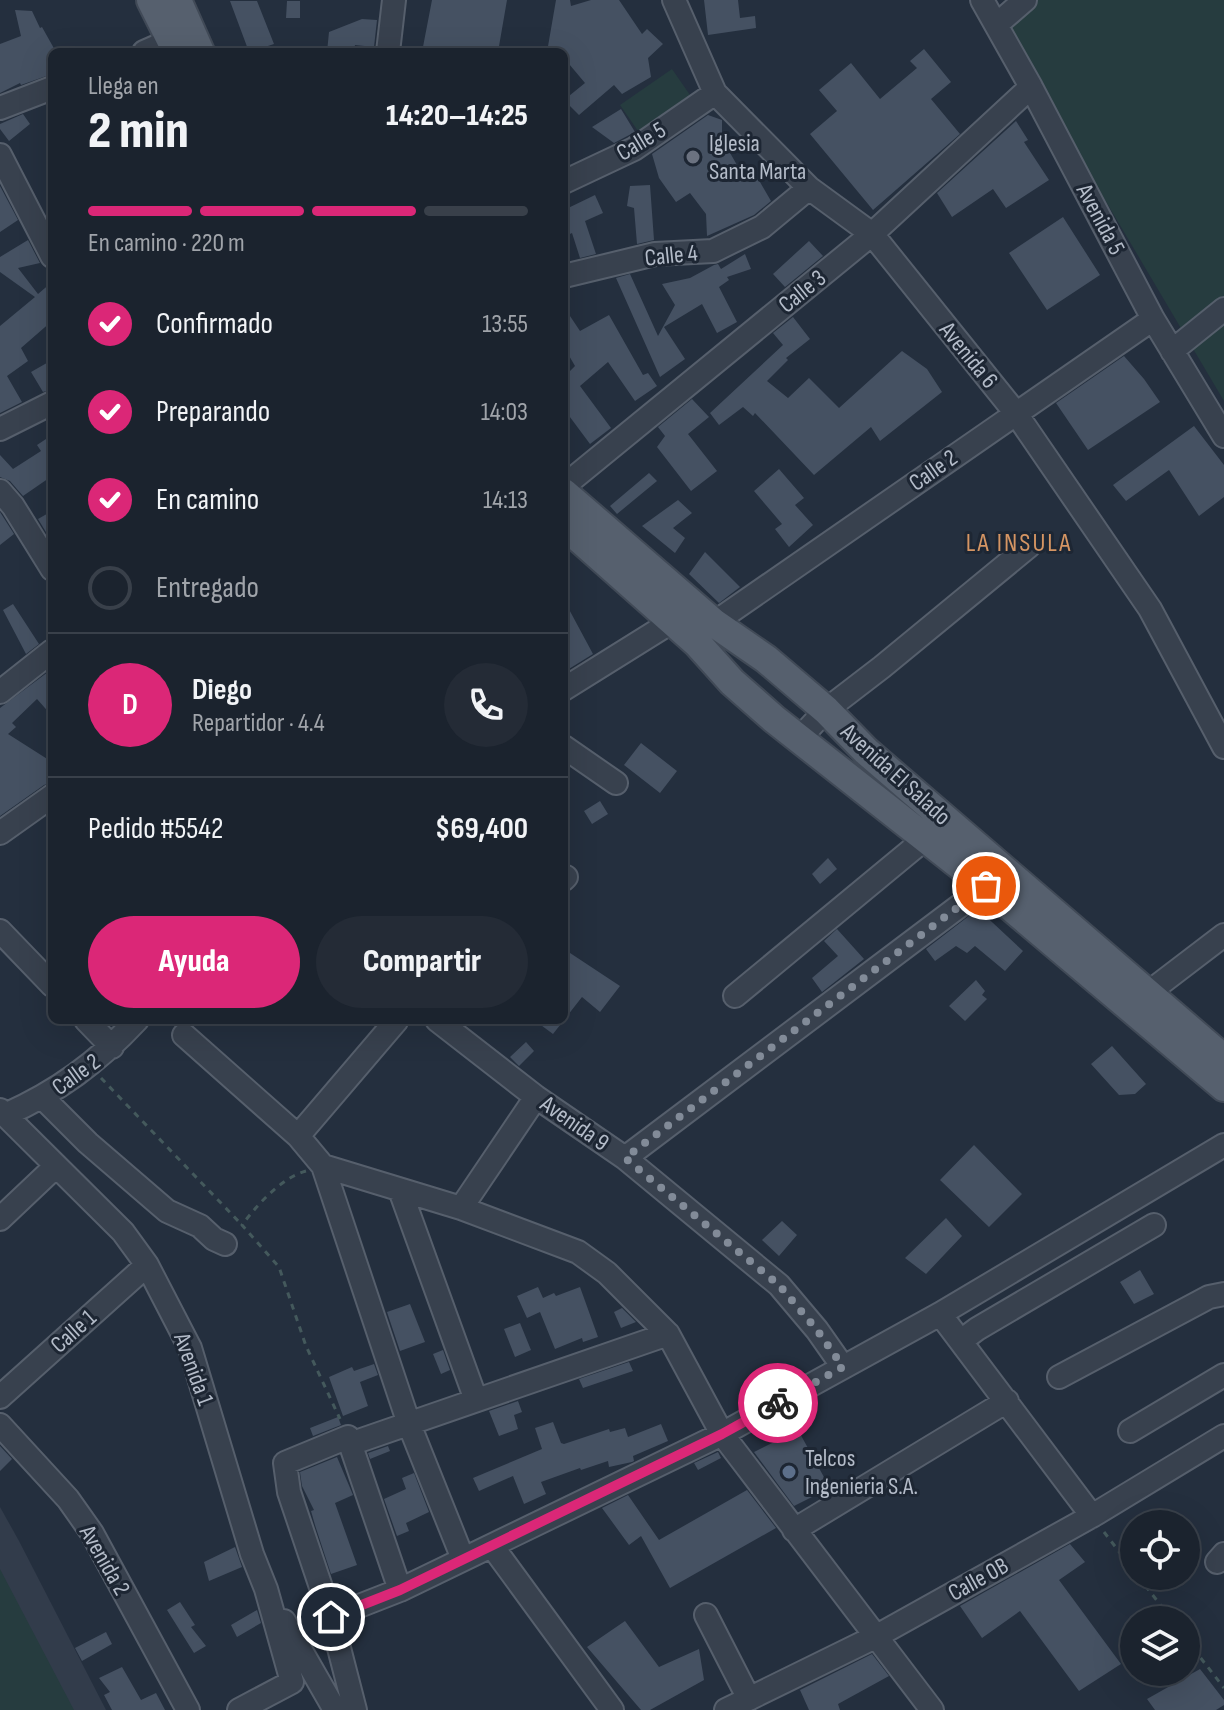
<!DOCTYPE html>
<html lang="es">
<meta charset="utf-8">
<style>
body{margin:0;font-family:"Sofia Sans Condensed",sans-serif;background:#242b36;color:#f1f3f6;height:100vh;display:flex;flex-direction:column;font-size:30px;white-space:nowrap}
*{box-sizing:border-box;margin:0}
p{font-size:26px;color:#a0a4aa}
.icon{flex:none;width:44px;height:44px;fill:none;stroke:currentColor;stroke-width:2;stroke-linecap:round;stroke-linejoin:round}
.map{position:relative;flex:1;overflow:hidden}
.drawer{position:absolute;left:48px;top:48px;width:520px;height:976px;display:flex;flex-direction:column;background:#1b232e;border-radius:12px;box-shadow:0 8px 32px #0002,0 0 0 2px #39404a}
.drawer>*{flex:none}
.buttons{position:absolute;left:1120px;top:1510px;display:grid;gap:16px}
.buttons a{display:grid;place-items:center;width:80px;height:80px;border-radius:50%;background:#1b232e;box-shadow:0 8px 32px #0002,0 0 0 2px #39404a;font-size:40px}
.pin{position:absolute;display:grid;place-items:center;width:68px;height:68px;color:#fff;margin:-34px;border:4px solid #fff;border-radius:50%;box-shadow:0 2px 8px #0007}
.courier{position:absolute;display:grid;place-items:center;width:80px;height:80px;margin:-40px;border:6px solid #db2777;border-radius:50%;background:#fff;color:#222;box-shadow:0 2px 10px #0007}
.headline em{font-style:normal;font-weight:800}
.headline div{display:flex;flex-direction:column-reverse}
.headline{display:flex;align-items:center;justify-content:space-between;height:136px;padding:0 40px}
h1{font-size:52px;font-weight:800;line-height:60px}
.bar{display:grid;grid-template-columns:repeat(4,1fr);gap:12px 8px;align-content:center;height:96px;padding:0 40px}
.bar i{height:10px;border-radius:6px;background:#39404a}
.bar .current{background:#db2777}
.bar p{grid-column:span 4}
.line{display:flex;align-items:center;gap:20px;padding:0 40px;border-top:2px solid #39404a}
.line div{flex:1}
.round{display:grid;place-items:center;flex:none;width:84px;height:84px;border-radius:42px;background:#242b36}
ol{padding:0 40px;list-style:none}
li{display:flex;align-items:center;gap:24px;height:88px}
li p{margin-inline-start:auto}
li .icon{padding:8px;border-radius:50%;background:#db2777;color:#fff;stroke-width:4}
li:last-child{color:#a0a4aa}
li i{width:44px;height:44px;border:4px solid #39404a;border-radius:50%}
.cta{display:flex;gap:16px;margin-top:auto;padding:16px 40px}
.cta a{flex:1;height:92px;border-radius:48px;background:#db2777;color:#fff;font-size:32px;font-weight:800;line-height:92px;text-align:center}
.cta a+a{background:#242b36;color:#f1f3f6}
.map>svg:first-child{display:block}
.airport{fill:#323c4b}
.green{fill:#263c3f}
.building{fill:#455162}
.lines{fill:none;stroke-linecap:round;stroke-linejoin:round}
.minor-casing{stroke:#565f6c;stroke-width:26}
.major-casing{stroke:#414a57;stroke-width:32}
.path{stroke:#44595c;stroke-width:3;stroke-dasharray:6 6;stroke-linecap:butt}
.minor{stroke:#38414e;stroke-width:22}
.major{stroke:#56606e;stroke-width:28}
.done{stroke:#828b98;stroke-width:8;stroke-dasharray:0 14.4}
.route{stroke:#db2777;stroke-width:10}
.worship-dot{fill:#6b7280;stroke:#1d2633;stroke-width:3}
.service-dot{fill:#5c6f8a;stroke:#1d2633;stroke-width:3}
.labels{text-anchor:middle;stroke-width:6;stroke-linejoin:round;paint-order:stroke}
.street-label{font-size:24px;fill:#b4bcc9;stroke:#1d2633}
.poi-label{font-size:24px;fill:#b4bcc9;stroke:#1d2633;text-anchor:start}
.neighbourhood-label{font-size:26px;letter-spacing:2px;fill:#d59563;stroke:#1d2633}
</style>
<div class="map">
<svg width="1224" height="1710" viewBox="0 0 1224 1710">
<rect width="100%" height="100%" fill="#242f3e"/>
<path class="airport" d="M0,1507L19,1541L106,1710H0Z"/>
<path class="green" d="M1034,0H1224V401L1037,85L1009,22Z
M672,69L690,95L638,131L620,105Z
M0,1569L74,1710H0Z"/>
<path class="building" d="M432,0H507L498,52H422Z
M556,0H570L571,6L591,0H619L642,34L647,29L663,44L648,58L651,77L622,94L614,85L579,115L564,100L585,83L564,58V52H547Z
M704,0H738L740,18L755,16L756,28L708,35Z
M230,1H257L274,44L249,52Z
M287,1H300V18H286Z
M15,10L32,11L40,28L42,27L56,52H52V74L21,85L20,83L0,93V44L21,36Z
M362,19L377,20L374,47L355,45L354,52H327L329,32Z
M924,49L951,82L931,99L960,134L873,210L810,134L837,111L819,90L851,63L880,99L917,68L910,61Z
M621,109L635,132L614,143L592,127Z
M23,114L30,124L9,141L0,129V124Z
M708,115L722,120V139L737,165L740,163L760,182L771,201L754,215L707,236L706,214L690,193L676,202L659,178L652,154Z
M1016,121L1028,140L1024,142L1049,180L1006,208L993,189L952,217L937,193Z
M650,185L654,240L637,244L634,208L627,206L630,186Z
M0,186L18,220L0,232Z
M595,195L603,213L585,221L596,254L580,258L572,233L564,237V210Z
M1063,217L1100,275L1047,310L1009,253Z
M28,240L40,263L18,268L38,294L52,282V321L21,348L28,361L7,376L22,402L0,413V326L35,297L0,272V257Z
M809,241L823,256L785,287L773,274Z
M745,254L751,269L727,277L729,280L719,287L737,322L717,333L702,304L664,327L685,359L660,377L616,278L630,274L658,336L675,305L662,284L690,278L714,265L718,264L721,269Z
M564,307L580,331L609,315L643,375L648,373L657,386L635,401L608,362L580,386L611,428L590,444L564,409V377L575,366L564,347Z
M793,317L810,339L786,358L788,360L767,381L788,398L809,378L839,408L902,351L927,369L942,392L880,441L871,427L814,475L755,413L753,416L743,407L719,425L710,413L783,345L773,333Z
M1124,356L1144,379L1160,402L1088,450L1056,403Z
M52,360V389L43,392L31,372Z
M692,399L709,417L688,434L717,471L691,491L657,447L665,436L658,427Z
M1194,426L1224,465V497L1199,516L1169,470L1126,501L1113,485Z
M52,435V476L23,496L10,481L0,477V455L13,469L41,451L37,445Z
M779,469L804,498L795,505L813,525L789,547L775,529L782,524L754,491Z
M649,473L657,481L617,514L610,506Z
M678,500L692,513L673,528L685,538L675,553L642,526Z
M52,511V542L38,519Z
M0,512L14,534L0,545Z
M705,552L740,587L719,603L689,574Z
M564,600L593,654L564,672Z
M13,604L39,644L26,654L3,610Z
M52,669V716L37,699L12,723L16,727L8,734L52,762V782L44,785L0,816V708Z
M641,743L677,771L660,793L624,765Z
M600,801L608,814L592,824L584,811Z
M828,858L837,869L820,884L812,874Z
M978,909L1023,951L1005,971L975,946L967,953L956,946L935,961L926,949Z
M837,929L864,959L822,992L812,978L838,956L824,941Z
M564,949L620,986L600,1012L582,997L564,1020Z
M976,980L985,991L982,995L987,999L965,1021L949,1006Z
M534,1020H564L553,1034Z
M526,1042L534,1051L519,1066L510,1057Z
M1112,1046L1146,1084L1135,1094L1119,1095L1091,1064Z
M974,1145L1022,1194L989,1227L940,1180Z
M946,1218L962,1236L926,1274L905,1258Z
M782,1221L797,1235L779,1256L762,1240Z
M1140,1270L1154,1294L1134,1304L1120,1282Z
M538,1287L543,1298L554,1293L556,1296L580,1287L598,1337L583,1342L582,1338L555,1349L540,1312L527,1318L517,1296Z
M410,1304L425,1342L400,1351L387,1312Z
M622,1308L636,1322L621,1328L614,1312Z
M520,1323L531,1350L515,1357L504,1329Z
M443,1350L450,1370L441,1374L433,1354Z
M629,1362L633,1371L583,1388L579,1379Z
M374,1364L378,1375L360,1382L368,1406L343,1416L329,1377L352,1367L354,1371Z
M518,1401L522,1412L514,1415L518,1429L499,1436L489,1411Z
M338,1417L341,1425L313,1436L310,1428Z
M553,1422L561,1443L564,1444L609,1429L610,1432L625,1428L628,1437L661,1424L668,1441L633,1456L634,1461L632,1462L609,1467L608,1461L581,1470L580,1468L541,1482L546,1494L524,1504L513,1476L479,1491L473,1478L542,1449L535,1428Z
M798,1430L830,1488L794,1506L754,1452Z
M0,1446L12,1459L0,1471Z
M388,1446L390,1451L370,1459L368,1453Z
M718,1452L721,1458L698,1470L694,1463Z
M337,1457L353,1495L335,1503L357,1565L331,1574L315,1525L311,1511L314,1510L302,1486L300,1472Z
M414,1473L429,1512L406,1523L409,1531L397,1536L384,1499L406,1489L402,1478Z
M747,1490L776,1528L670,1588L641,1536L629,1545L602,1508L628,1495L659,1540Z
M1070,1544L1085,1562L1059,1580L1121,1664L1079,1691L1020,1611L982,1638L960,1606Z
M235,1547L242,1567L209,1581L204,1562Z
M180,1602L195,1625L191,1627L206,1646L194,1653L167,1610Z
M257,1610L261,1623L237,1637L231,1625Z
M625,1621L659,1667L699,1649L704,1680L650,1710H641L587,1647Z
M106,1632L112,1644L82,1661L75,1648Z
M872,1654L889,1676L838,1704L840,1710H809L800,1690Z
M122,1667L141,1700L156,1693L165,1710H112L104,1695L110,1692L99,1678Z
M1200,1669L1224,1700V1705L1216,1710H1155L1147,1699Z"/>
<g class="lines">
<defs>
<path id="minor" d="M674,0L715,93L809,188L872,234L1015,412L1150,609L1224,747
M982,0L1031,87L1153,319L1224,436
M996,25L1025,0
M144,52L185,34
M388,52L394,0
M0,108L52,88
M0,155L52,256
M564,182L634,149L715,93
M564,276L655,254L713,251L762,227L809,188
M1172,351L1224,309
M0,429L52,403
M564,486L872,234L1031,87
M0,491L13,506L52,569
M714,623L1153,319
M564,689L673,621
M0,692L52,651
M799,739L826,710L882,667L1029,546
M564,747L616,783
M0,833L52,796
M564,879L566,877
M0,931L52,985
M1148,993L1224,935
M735,996L926,838
M86,1020L112,1047
M437,1020L536,1097L625,1158L779,1285L817,1330L843,1367
M184,1035L298,1136L323,1166L409,1424L463,1559
M43,1098L88,1143L167,1211L200,1226L214,1239L225,1244
M0,1110L123,1232L147,1265L190,1348L252,1554L266,1589L292,1682L239,1710
M5,1115C57,1092 98,1062 137,1020
M298,1136L397,1020
M625,1158L986,886
M323,1166L461,1208L578,1252L607,1273L668,1334L722,1434L932,1710
M400,1190L476,1400
M461,1208L536,1097
M0,1219L56,1166
M940,1314L1092,1516
M961,1341L977,1329L1154,1225
M1059,1377L1209,1297L1224,1294
M0,1397L147,1265
M0,1425L68,1499L92,1533L188,1710
M1130,1431L1224,1375
M350,1444L668,1334
M794,1530L1007,1401
M492,1546L612,1710
M1217,1562L1224,1554
M706,1615L749,1699
M331,1617L400,1590L722,1434L940,1314L1224,1145
M284,1621L335,1710
M355,1710L331,1617L289,1492L285,1463L348,1437L400,1590
M726,1710L875,1637L1092,1516L1224,1436"/>
<path id="major" d="M151,0L177,52
M177,0L200,52
M564,493L714,623L766,659L826,710L866,751L1224,1059
M564,525L697,643L732,682L774,719L986,886L1224,1087"/>
</defs>
<use href="#minor" class="minor-casing"/>
<use href="#major" class="major-casing"/>
<path class="path" d="M101,1078L242,1225
M306,1171C281,1178 257,1205 242,1225L279,1267L306,1346L340,1419
M1104,1532L1134,1571
M1138,1576L1172,1620
M1186,1639L1224,1688"/>
<use href="#minor" class="minor"/>
<use href="#major" class="major"/>
</g>
<g class="lines">
<path class="done" d="M778,1403L843,1367L817,1330L779,1285L625,1158L986,886"/>
<path class="route" d="M331,1617L400,1590L722,1434L778,1403"/>
</g>
<circle class="worship-dot" cx="693" cy="157" r="8"/>
<circle class="service-dot" cx="789" cy="1472" r="8"/>
<g class="labels">
<g class="street-label">
<text transform="translate(641 141) rotate(-31)" y="8">Calle 5</text>
<text transform="translate(1101 219) rotate(62)" y="8">Avenida 5</text>
<text transform="translate(671 255) rotate(-6)" y="8">Calle 4</text>
<text transform="translate(802 291) rotate(-39)" y="8">Calle 3</text>
<text transform="translate(969 355) rotate(51)" y="8">Avenida 6</text>
<text transform="translate(933 470) rotate(-35)" y="8">Calle 2</text>
<text transform="translate(896 774) rotate(42)" y="8">Avenida El Salado</text>
<text transform="translate(76 1074) rotate(-36)" y="8">Calle 2</text>
<text transform="translate(575 1123) rotate(35)" y="8">Avenida 9</text>
<text transform="translate(73 1331) rotate(-42)" y="8">Calle 1</text>
<text transform="translate(194 1369) rotate(70)" y="8">Avenida 1</text>
<text transform="translate(105 1560) rotate(60)" y="8">Avenida 2</text>
<text transform="translate(978 1579) rotate(-29)" y="8">Calle 0B</text>
</g>
<g class="poi-label">
<text x="709" y="151">Iglesia<tspan x="709" dy="28">Santa Marta</tspan></text>
<text x="805" y="1466">Telcos<tspan x="805" dy="28">Ingenieria S.A.</tspan></text>
</g>
<g class="neighbourhood-label">
<text x="1019" y="551">LA INSULA</text>
</g>
</g>
</svg>
<div class="buttons">
<a><svg class="icon" aria-label="locate" viewBox="0 0 24 24"><circle cx="12" cy="12" r="6"/><path d="M12 2v4M12 18v4M2 12h4M18 12h4"/></svg></a>
<a><svg class="icon" aria-label="layers" viewBox="0 0 24 24"><path d="M12 4l9 5-9 5-9-5zM3 14l9 5 9-5"/></svg></a>
</div>
<div class="pin" style="left:986px;top:886px;background:#ea580c"><svg class="icon" aria-label="bag" viewBox="0 0 24 24"><path d="M5 8h14l-1 12H6zM9 8a3 3 0 0 1 6 0"/></svg></div>
<div class="pin" style="left:331px;top:1617px;background:#1f2937"><svg class="icon" aria-label="home" viewBox="0 0 24 24"><path d="M3 11l9-7 9 7M6 9v11h12V9"/></svg></div>
<div class="courier" style="left:778px;top:1403px"><svg class="icon" aria-label="bike" viewBox="0 0 24 24"><circle cx="6" cy="16" r="4"/><circle cx="18" cy="16" r="4"/><path d="M6 16l4-8h5l3 8M10 8l3 8H6M13 5h3"/></svg></div>
<section class="drawer">
<div class="headline"><div><h1>2 min</h1><p>Llega en</p></div><em>14:20–14:25</em></div>
<div class="bar"><i class="current"></i><i class="current"></i><i class="current"></i><i></i><p>En camino · 220 m</p></div>
<ol>
<li><svg class="icon" aria-label="check" viewBox="0 0 24 24"><path d="M5 12l5 5 9-10"/></svg>Confirmado<p>13:55</p></li>
<li><svg class="icon" aria-label="check" viewBox="0 0 24 24"><path d="M5 12l5 5 9-10"/></svg>Preparando<p>14:03</p></li>
<li><svg class="icon" aria-label="check" viewBox="0 0 24 24"><path d="M5 12l5 5 9-10"/></svg>En camino<p>14:13</p></li>
<li><i></i>Entregado</li>
</ol>
<div class="line" style="height:144px"><b class="round" style="background:#db2777;color:#fff">D</b><div><b>Diego</b><p>Repartidor · 4.4</p></div><a class="round"><svg class="icon" aria-label="phone" viewBox="0 0 24 24"><path d="M5 4h4l2 5-3 2q2 4 5 5l2-3 5 2v4C11 20 4 13 5 4z"/></svg></a></div>
<div class="line" style="height:104px"><div>Pedido #5542</div><b>$69,400</b></div>
<div class="cta"><a>Ayuda</a><a>Compartir</a></div>
</section>
</div>
